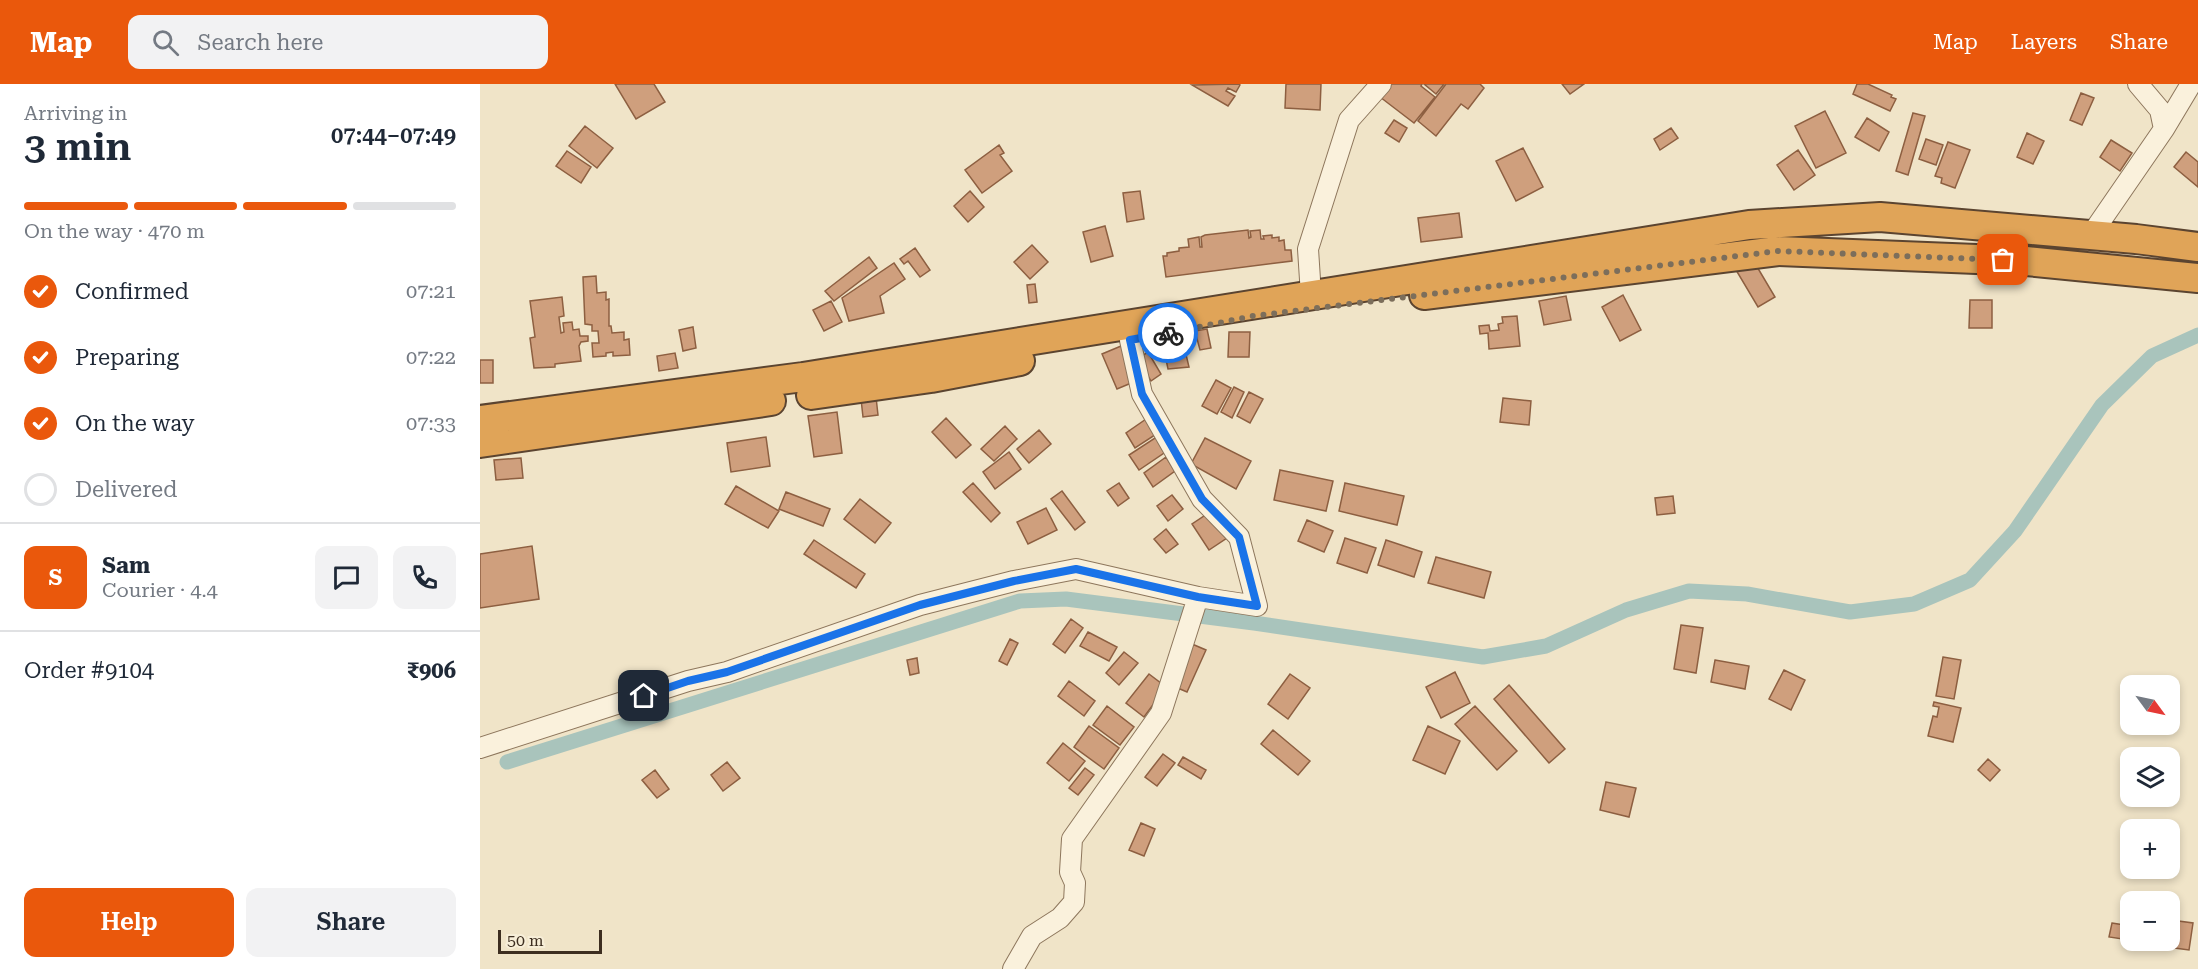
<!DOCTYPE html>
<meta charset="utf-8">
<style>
body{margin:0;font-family:"Roboto Serif",serif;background:#f2f2f3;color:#1f2937;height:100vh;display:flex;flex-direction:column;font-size:22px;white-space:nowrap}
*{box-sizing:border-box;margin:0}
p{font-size:20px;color:#747a83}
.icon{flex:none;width:33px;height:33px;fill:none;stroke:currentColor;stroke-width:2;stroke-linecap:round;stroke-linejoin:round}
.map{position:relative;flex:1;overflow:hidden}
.sheet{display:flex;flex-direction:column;background:#fff;width:480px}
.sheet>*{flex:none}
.needle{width:39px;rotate:123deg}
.buttons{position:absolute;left:1640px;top:591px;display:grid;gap:12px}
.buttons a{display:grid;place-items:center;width:60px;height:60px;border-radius:12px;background:#fff;box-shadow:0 3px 9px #0003;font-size:30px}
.scale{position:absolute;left:18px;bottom:15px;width:104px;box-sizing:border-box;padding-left:6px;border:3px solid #3d2e20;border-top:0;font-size:16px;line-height:21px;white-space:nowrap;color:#3d2e20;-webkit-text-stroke:4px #f7eed8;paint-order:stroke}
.pin{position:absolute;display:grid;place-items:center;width:51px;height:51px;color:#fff;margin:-26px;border-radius:12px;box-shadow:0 3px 9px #0006}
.courier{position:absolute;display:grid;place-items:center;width:60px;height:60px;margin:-30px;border:4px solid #1a73e8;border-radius:50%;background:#fff;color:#222;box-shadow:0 2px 8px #0007}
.overview em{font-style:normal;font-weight:600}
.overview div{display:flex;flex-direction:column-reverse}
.overview{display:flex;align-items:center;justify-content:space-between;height:102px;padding:0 24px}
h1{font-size:39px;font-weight:600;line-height:45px}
.bar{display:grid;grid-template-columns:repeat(4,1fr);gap:9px 6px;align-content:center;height:72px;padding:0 24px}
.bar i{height:8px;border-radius:4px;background:#e0e1e3}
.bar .current{background:#ea580c}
.bar p{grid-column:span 4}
.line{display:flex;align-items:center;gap:15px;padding:0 24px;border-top:2px solid #e0e1e3}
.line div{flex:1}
.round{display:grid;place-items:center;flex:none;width:63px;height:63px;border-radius:12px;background:#f2f2f3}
ol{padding:0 24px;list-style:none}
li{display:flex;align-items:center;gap:18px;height:66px}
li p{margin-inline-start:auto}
li .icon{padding:6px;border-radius:50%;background:#ea580c;color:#fff;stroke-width:4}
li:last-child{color:#747a83}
li i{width:33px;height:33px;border:3px solid #e0e1e3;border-radius:50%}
.primary-button{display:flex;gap:12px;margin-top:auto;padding:12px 24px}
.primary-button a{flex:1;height:69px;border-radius:12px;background:#ea580c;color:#fff;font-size:24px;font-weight:600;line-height:69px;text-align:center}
.primary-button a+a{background:#f2f2f3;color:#1f2937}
header{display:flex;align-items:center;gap:36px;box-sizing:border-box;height:84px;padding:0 30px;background:#ea580c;color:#fff}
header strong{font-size:28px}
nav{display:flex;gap:33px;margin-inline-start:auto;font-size:21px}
.search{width:420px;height:54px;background:#f2f2f3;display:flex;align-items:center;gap:15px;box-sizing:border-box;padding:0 21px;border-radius:12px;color:#747a83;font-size:22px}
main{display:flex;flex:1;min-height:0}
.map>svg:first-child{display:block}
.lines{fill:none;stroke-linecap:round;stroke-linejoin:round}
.canal{stroke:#a9c4bc;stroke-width:15}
.building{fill:#cf9f7d;stroke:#8d5f41;stroke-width:1.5}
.minor-casing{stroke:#8d765c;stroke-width:22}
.highway-casing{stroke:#5b4430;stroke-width:32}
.minor{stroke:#faf1dc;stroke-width:20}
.highway{stroke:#e0a458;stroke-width:28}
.done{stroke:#7c6e5b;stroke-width:6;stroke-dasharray:0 10.8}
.route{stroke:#1a73e8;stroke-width:8}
</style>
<header>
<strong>Map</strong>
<div class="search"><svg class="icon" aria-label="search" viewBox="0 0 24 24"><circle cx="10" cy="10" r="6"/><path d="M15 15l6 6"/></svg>Search here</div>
<nav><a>Map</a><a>Layers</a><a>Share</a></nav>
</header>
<main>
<section class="sheet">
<div class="overview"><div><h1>3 min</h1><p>Arriving in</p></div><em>07:44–07:49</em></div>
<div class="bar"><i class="current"></i><i class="current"></i><i class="current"></i><i></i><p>On the way · 470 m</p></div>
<ol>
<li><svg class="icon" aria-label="check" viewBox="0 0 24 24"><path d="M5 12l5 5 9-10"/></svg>Confirmed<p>07:21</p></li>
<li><svg class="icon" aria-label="check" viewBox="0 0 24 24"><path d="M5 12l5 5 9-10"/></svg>Preparing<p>07:22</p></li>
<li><svg class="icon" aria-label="check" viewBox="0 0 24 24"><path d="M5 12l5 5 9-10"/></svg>On the way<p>07:33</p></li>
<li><i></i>Delivered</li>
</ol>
<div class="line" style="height:108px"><b class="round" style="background:#ea580c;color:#fff">S</b><div><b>Sam</b><p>Courier · 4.4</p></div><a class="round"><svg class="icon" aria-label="chat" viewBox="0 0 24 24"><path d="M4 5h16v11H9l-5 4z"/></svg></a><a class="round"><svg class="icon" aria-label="phone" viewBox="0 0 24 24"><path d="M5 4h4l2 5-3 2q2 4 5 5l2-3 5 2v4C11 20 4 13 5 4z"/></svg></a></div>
<div class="line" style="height:78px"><div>Order #9104</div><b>₹906</b></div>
<div class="primary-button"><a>Help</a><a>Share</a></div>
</section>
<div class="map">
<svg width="1718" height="885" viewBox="0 0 1718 885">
<rect width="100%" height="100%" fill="#f0e4c8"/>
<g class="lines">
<path class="canal" d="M27,678L540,517L586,515L774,539L1003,573L1066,562L1146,526L1209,507L1267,510L1370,528L1434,520L1490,496L1535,447L1622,321L1672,272L1718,251"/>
</g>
<path class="building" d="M135,0H174L185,18L156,35Z
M759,0L760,1L756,8L748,4L746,7L755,12L748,22L712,1Z
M806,0H841L840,26L805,24Z
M911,0H942L941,2L955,13L934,39L900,13Z
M944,0H964L956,10Z
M966,0H1000L1004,4L988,25L981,20L956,52L938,37Z
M1082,0H1104L1090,10Z
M1377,0H1388L1412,11L1411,13L1416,15L1410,27L1373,10Z
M1601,9L1614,14L1602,41L1590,36Z
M1345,27L1366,69L1336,84L1315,42Z
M1433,29L1445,32L1428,91L1416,87Z
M1387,34L1409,48L1399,67L1375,53Z
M914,36L927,44L919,58L905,49Z
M105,42L133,64L117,84L89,62Z
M1191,44L1198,54L1180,66L1174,55Z
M1547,49L1564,57L1553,80L1537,73Z
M1446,55L1463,61L1456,81L1439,75Z
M1631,56L1652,69L1640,87L1620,73Z
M1468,58L1490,66L1475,104L1461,99L1462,94L1455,92Z
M519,61L524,69L520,71L532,87L502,109L485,86Z
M1043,64L1063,103L1036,117L1016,77Z
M1318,66L1335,91L1314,106L1297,81Z
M87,67L111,83L101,99L76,82Z
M1706,68L1718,78V103L1694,83Z
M490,107L504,123L488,138L474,122Z
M660,107L664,135L647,138L643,109Z
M979,129L982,153L941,158L938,134Z
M625,142L633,172L611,178L603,148Z
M768,146L769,154L771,153L770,147L780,146L781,155H784L783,152L792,151V154L799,153V157L804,156L805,166H811L812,177L686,193L683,172H687V169L699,167V164L709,163L708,155L719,153L720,163H722L721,153L725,151Z
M552,161L568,178L550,195L534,178Z
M435,164L450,186L440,193L428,177L424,180L420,175Z
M389,173L397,184L354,217L345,207Z
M1273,176L1295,213L1278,223L1256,186Z
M414,179L425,195L400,212L404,229L369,237L362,214Z
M116,192L117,209L126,208V216L129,215V242H131L132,249L144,248V256L149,255L150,271L133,272V268L126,269V272L113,273L112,259H119L118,247H112V241L105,240L103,193Z
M555,200L557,218L549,219L547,201Z
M1143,211L1161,246L1140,257L1122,223Z
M1086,212L1091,236L1064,241L1059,217Z
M82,213L84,232L79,233L81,249L84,248L83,239L92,238L93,246L99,245L100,252H108V257L101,258L99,262L101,277L75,280V283L54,284L50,254L55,253L50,217Z
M1490,216H1512V244H1489Z
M351,217L362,238L344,247L333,226Z
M1037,232L1040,262L1009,265L1008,249L1000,250L999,242L1009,241L1010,247L1019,246L1018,240L1023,239L1022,233Z
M213,243L216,264L203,267L199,246Z
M727,245L731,264L720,266L715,247Z
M749,248H770L769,273H748Z
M703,258L709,283L688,285L683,261Z
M641,262L656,297L637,305L622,270Z
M668,268L681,290L671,297L657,275Z
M195,269L198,284L179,287L177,272Z
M0,276H13V299H0Z
M736,296L751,304L737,330L722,322Z
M754,303L764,308L752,334L741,328Z
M769,308L783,315L770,339L757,332Z
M396,313L398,331L383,333L381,315Z
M1023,314L1051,317L1049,341L1020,338Z
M357,328L362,369L334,373L328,332Z
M669,333L678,349L655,364L646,349Z
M466,334L491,361L476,374L452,348Z
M525,342L537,355L514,377L501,365Z
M559,346L571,360L549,379L537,365Z
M678,352L687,367L659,386L649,371Z
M286,353L290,382L251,388L247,359Z
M725,354L771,377L756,405L711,380Z
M529,368L541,385L515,405L503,388Z
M686,373L695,387L673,403L664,389Z
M41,374L43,394L16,396L14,376Z
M800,386L853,397L846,427L794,416Z
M493,399L520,429L511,438L483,408Z
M639,399L649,414L638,422L627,407Z
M865,399L924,412L917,441L859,427Z
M256,402L299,427L288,444L245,420Z
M582,407L605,438L595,446L571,415Z
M306,408L350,425L343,442L299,425Z
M692,411L703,425L688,437L677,422Z
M1193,412L1195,429L1177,431L1175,414Z
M380,415L411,439L395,459L364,435Z
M566,424L577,446L548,460L537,438Z
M733,426L750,452L729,466L712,440Z
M827,436L853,447L844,468L818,457Z
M686,445L698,460L686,469L674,455Z
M865,454L896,464L887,489L857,479Z
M334,456L385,490L376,504L324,470Z
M906,456L942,468L934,493L898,481Z
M52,462L59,515L0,524V470Z
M956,473L1011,488L1004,514L948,499Z
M591,535L603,544L585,569L573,560Z
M1201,541L1223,544L1216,589L1194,585Z
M608,548L637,563L629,577L600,562Z
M530,555L538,559L527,581L519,577Z
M712,560L726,566L707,608L693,602Z
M644,568L658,579L639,601L626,589Z
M1463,573L1481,576L1474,615L1456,612Z
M437,574L439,589L430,591L427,576Z
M1235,576L1269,582L1265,605L1231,598Z
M1304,586L1325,596L1311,626L1289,615Z
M975,588L990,619L961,634L946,603Z
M669,590L686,603L664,633L646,619Z
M810,590L830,604L808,635L788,620Z
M589,597L615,617L604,632L578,612Z
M1029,601L1085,665L1069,679L1014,615Z
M1454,618L1481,624L1473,658L1448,652L1453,632L1457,633L1459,623L1453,622Z
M627,622L654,643L640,661L613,641Z
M995,622L1037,667L1017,686L975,640Z
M609,642L639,664L624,685L594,663Z
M948,642L980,657L965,690L933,676Z
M793,646L830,677L818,691L781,660Z
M583,659L605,677L589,697L567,679Z
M683,670L695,679L677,702L665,693Z
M703,673L726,686L721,695L698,681Z
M1508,675L1520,686L1510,697L1498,686Z
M247,678L260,694L243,707L231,691Z
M605,684L614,691L598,711L589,704Z
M175,686L189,705L177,714L162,696Z
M1126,698L1156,704L1149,733L1120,726Z
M661,739L675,745L664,772L649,766Z
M1691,836L1713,839L1709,866L1687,863Z
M1632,839L1650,842L1649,856L1629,853Z"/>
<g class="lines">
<defs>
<path id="minor" d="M1684,45L1711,0
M1611,151L1684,45L1680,26L1658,0
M831,211L828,165L869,36L901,0
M0,664L208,597L247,588L440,521L534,497L596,485L718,513L777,522L759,453L722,415L662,310L650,256
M533,885L552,852L580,834L594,818L595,799L590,788L592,755L681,629L718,513"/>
<path id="highway" d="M944,211L1298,167L1546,177L1718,194
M331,311L451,294L540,277
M0,336L323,293L1269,141L1400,133L1656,155L1718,163
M0,359L291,317"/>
</defs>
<use href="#minor" class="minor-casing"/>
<use href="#highway" class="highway-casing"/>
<use href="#minor" class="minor"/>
<use href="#highway" class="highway"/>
</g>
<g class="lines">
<path class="done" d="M688,249L773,232L1298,167L1523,176"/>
<path class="route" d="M164,612L208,597L247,588L440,521L534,497L596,485L718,513L777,522L759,453L722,415L662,310L650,256L688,249"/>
</g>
</svg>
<div class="buttons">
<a><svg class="needle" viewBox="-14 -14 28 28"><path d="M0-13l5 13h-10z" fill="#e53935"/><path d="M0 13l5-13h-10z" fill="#747a83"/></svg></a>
<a><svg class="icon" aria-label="layers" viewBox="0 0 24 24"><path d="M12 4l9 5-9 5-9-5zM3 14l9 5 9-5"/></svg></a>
<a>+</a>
<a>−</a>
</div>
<div class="scale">50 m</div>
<div class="pin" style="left:1523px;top:176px;background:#ea580c"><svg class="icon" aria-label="bag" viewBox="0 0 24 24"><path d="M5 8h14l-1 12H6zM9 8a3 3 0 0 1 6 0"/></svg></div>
<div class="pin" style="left:164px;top:612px;background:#1f2937"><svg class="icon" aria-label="home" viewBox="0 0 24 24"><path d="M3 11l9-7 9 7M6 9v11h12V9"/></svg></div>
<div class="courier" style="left:688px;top:249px"><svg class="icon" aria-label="bike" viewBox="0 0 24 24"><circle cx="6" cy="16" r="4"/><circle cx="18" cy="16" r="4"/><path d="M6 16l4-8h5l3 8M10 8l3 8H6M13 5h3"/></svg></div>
</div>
</main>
